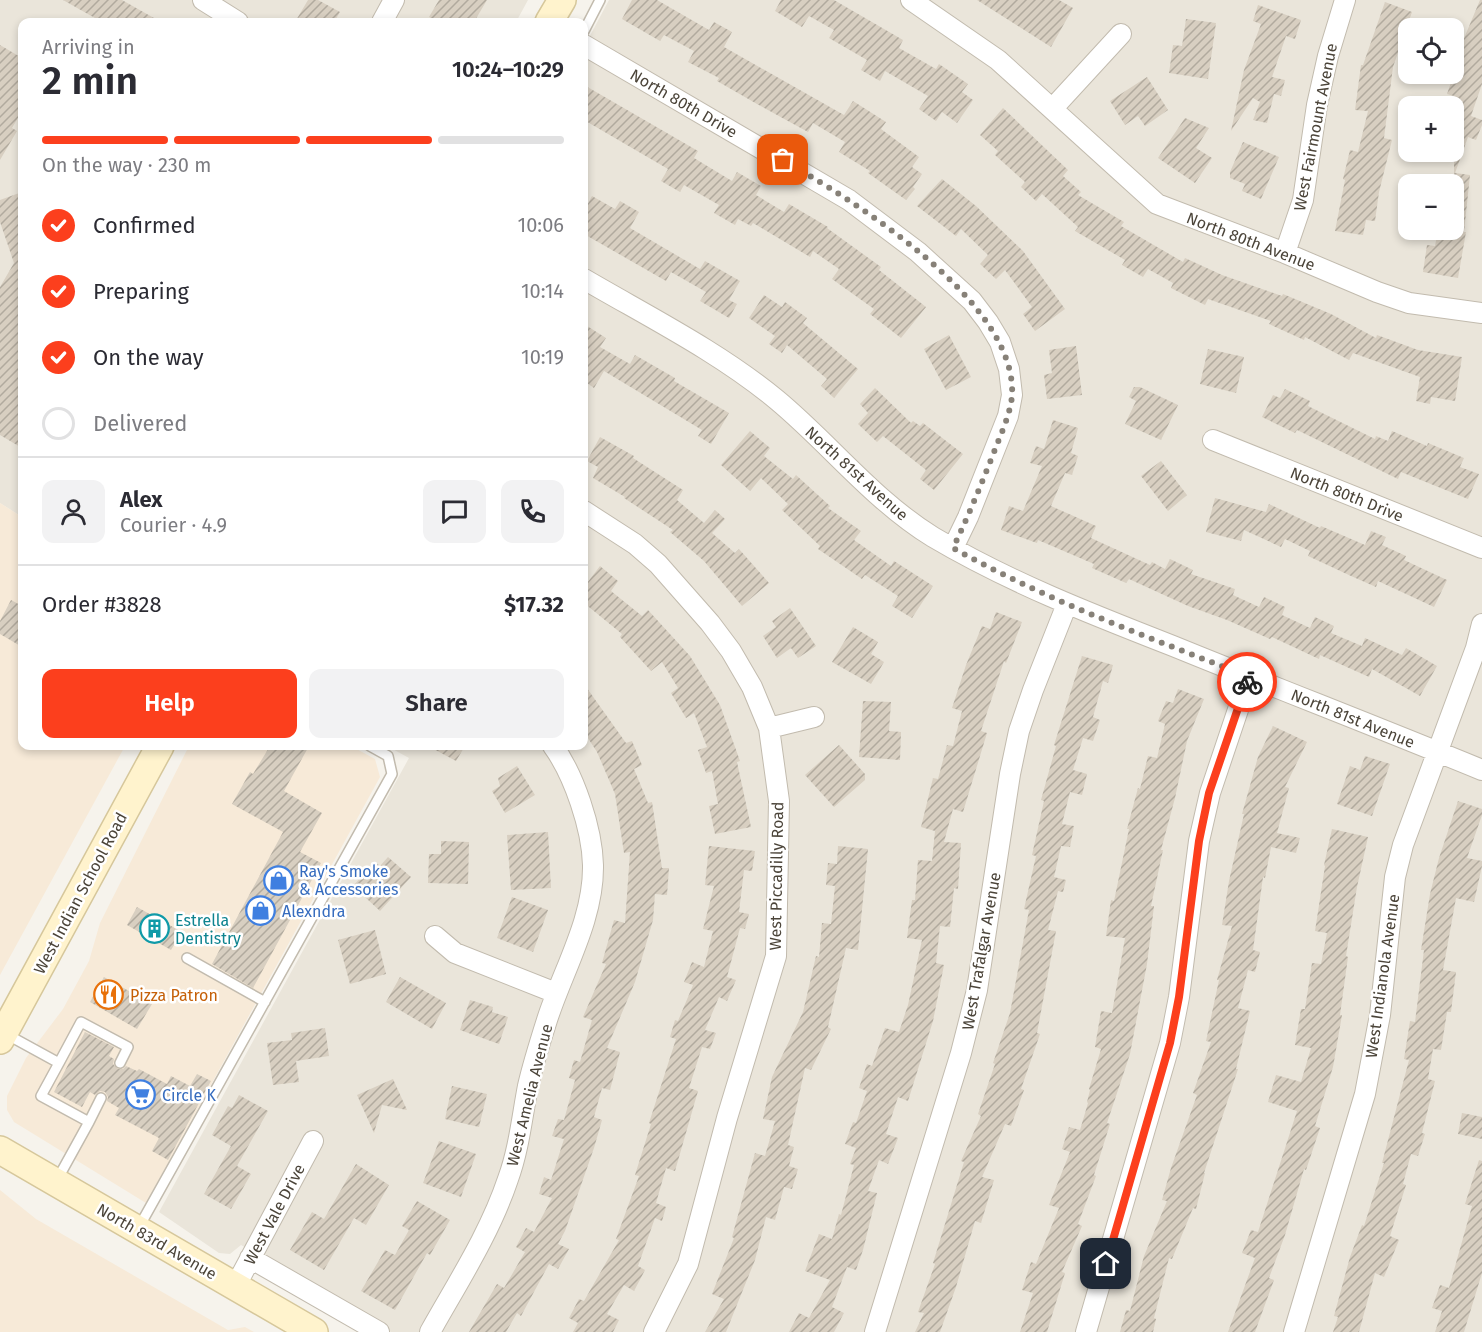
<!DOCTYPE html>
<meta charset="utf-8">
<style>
body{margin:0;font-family:"Fira Sans",sans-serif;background:#f2f2f3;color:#2b2b33;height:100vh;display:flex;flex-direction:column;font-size:22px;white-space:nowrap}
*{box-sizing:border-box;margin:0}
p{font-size:20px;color:#7c7c81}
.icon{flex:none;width:33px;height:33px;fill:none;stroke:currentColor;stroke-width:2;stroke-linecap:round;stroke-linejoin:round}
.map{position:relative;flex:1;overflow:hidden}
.side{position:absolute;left:18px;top:18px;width:570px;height:732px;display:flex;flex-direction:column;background:#fff;border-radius:12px;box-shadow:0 3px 9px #0003}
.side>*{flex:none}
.fabs{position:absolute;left:1398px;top:18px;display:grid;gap:12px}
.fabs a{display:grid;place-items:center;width:66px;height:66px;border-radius:12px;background:#fff;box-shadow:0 3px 9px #0003;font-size:30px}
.pin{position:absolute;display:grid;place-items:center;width:51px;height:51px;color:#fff;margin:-26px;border-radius:12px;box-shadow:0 3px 9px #0006}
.courier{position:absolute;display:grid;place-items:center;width:60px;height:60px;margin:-30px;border:4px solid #fc3f1d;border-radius:50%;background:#fff;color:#222;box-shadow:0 2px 8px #0007}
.summary em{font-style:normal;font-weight:600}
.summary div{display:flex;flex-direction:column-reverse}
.summary{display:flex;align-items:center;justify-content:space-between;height:102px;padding:0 24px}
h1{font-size:39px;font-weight:600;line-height:45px}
.bar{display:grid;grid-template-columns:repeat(4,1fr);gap:9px 6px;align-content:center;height:72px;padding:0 24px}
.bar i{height:8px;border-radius:4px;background:#e1e1e2}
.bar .selected{background:#fc3f1d}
.bar p{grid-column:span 4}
.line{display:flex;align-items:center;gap:15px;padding:0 24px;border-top:2px solid #e1e1e2}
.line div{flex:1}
.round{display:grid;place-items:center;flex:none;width:63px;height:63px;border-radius:12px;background:#f2f2f3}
ol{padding:0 24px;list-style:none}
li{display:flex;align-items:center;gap:18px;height:66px}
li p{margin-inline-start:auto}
li .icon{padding:6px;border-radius:50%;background:#fc3f1d;color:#fff;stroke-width:4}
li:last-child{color:#7c7c81}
li i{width:33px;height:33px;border:3px solid #e1e1e2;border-radius:50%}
.cta{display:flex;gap:12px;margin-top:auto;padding:12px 24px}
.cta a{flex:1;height:69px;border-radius:12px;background:#fc3f1d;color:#fff;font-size:24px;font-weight:600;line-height:69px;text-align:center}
.cta a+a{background:#f2f2f3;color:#2b2b33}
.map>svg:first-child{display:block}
.residential{fill:#eae5da;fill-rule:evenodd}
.commercial{fill:#f7ead8}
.building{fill:url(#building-hatch)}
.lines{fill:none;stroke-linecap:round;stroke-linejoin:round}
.service-casing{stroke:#c2bbae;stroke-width:12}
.minor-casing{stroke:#c2bbae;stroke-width:22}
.secondary-casing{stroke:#d6c79b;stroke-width:30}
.service{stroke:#fff;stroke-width:9}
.minor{stroke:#fff;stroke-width:20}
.secondary{stroke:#fff3cd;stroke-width:27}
.done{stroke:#878178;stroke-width:6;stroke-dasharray:0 10.8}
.route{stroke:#fc3f1d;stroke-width:8}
.labels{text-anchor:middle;stroke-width:5;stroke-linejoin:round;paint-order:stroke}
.street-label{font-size:16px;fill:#4b4439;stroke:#fff}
.shop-label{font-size:16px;fill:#366cbe;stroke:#fff;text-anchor:start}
.culture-label{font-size:16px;fill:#0d838f;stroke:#fff;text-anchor:start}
.food-label{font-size:16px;fill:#c56008;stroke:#fff;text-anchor:start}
</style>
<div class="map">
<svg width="1482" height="1332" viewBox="0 0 1482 1332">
<defs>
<pattern id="building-hatch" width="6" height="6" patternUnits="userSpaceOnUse" patternTransform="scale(1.5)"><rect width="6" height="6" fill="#d8cfc1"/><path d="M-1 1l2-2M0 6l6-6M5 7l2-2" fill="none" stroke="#b1aa9e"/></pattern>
</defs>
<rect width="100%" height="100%" fill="#f6f3ec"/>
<path class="residential" d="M0,0H528L516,22H22V517L0,503Z
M609,0H1482V1332H391L241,1245L230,1254L219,1253L159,1212L409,758L387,746H584V47ZM1408,28H1454V74H1408ZM1408,106H1454V152H1408ZM1408,184H1454V230H1408Z"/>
<path class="commercial" d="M0,503L22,517V746H125L0,975Z
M189,746H351L375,759L380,777L146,1203L14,1122L7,1110V1096L26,1058L63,1009L89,961L100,923Z
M0,1190L36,1219L228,1330L245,1327L254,1332H0Z"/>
<path class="building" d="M63,0H122L161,22H102Z
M308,0H318L340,12L334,22H295Z
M439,0H487L474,22H439L429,17Z
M632,0H657L709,30L714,22L732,32L724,47L844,115L853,101L886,122L881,129L919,157L912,167L922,174L913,187L915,189L906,200L868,173L870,171L839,152L845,142L813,123L808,132L757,104L717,81L719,78L688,62L694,51L664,35L660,41L622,19Z
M781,0H834L903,40L899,48L936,69L939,64L968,84L962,92L973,100L957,123L942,112L936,121L919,109L928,96L885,71L880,81L861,70L867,60L829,38L834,30L809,16L802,27L775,11Z
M977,0H1059L1073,8L1051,47Z
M1480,0H1482V84L1471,116L1482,120V125L1476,140L1468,137L1455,173L1470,175L1464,232H1466L1458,278L1423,272L1427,245L1435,246L1438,230H1454V96L1447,94L1457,65L1454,64L1457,47L1460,48Z
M1385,2L1412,12L1393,67L1384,138L1392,140L1379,192L1375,221L1366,220L1363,235L1335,231L1345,180L1343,179L1350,150L1358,152L1368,111L1355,110L1361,65H1363Z
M1258,5L1301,20L1295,39L1286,36L1272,77L1285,80L1281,96L1274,94L1267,123L1253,120L1260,102L1253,98L1231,131L1244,70L1261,24L1253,21Z
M1186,19L1216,23L1208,79L1169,73L1173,45L1182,46Z
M0,45L22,58V111L12,128L17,131L0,160Z
M1147,77L1168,110L1145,126L1138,116L1125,125L1110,101Z
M584,85L698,151L694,158L732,181L737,172L761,186L756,195L784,212L789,204L828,227L827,228L881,267L879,270L926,307L901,338L870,314L874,309L832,279L839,269L813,251L810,257L753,223L751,226L738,219L735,225L714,213L719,205L684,185L680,192L661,181L668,169L584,120Z
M1003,108L1068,170L1063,176L1081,192L1078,195L1124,222L1121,226L1183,262L1185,258L1222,275L1282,296L1283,294L1331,314L1376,338L1377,335L1418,350L1462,357L1455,401L1431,397L1430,404L1416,401L1420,377L1353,353L1349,360L1305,337L1304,340L1269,324L1271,321L1208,299L1205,305L1171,288L1173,283L1148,269L1143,277L1122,265L1125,260L1075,231L1078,227L1042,194L1036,201L1021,187L1025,182L995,155L998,151L980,135Z
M1185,118L1209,128L1196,148L1212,158L1195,183L1158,158Z
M1243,142L1279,157L1261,199L1242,191L1245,184L1230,178V172Z
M942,179L976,206L1023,251L1065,309L1035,331L1023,314L1032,307L1005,270L996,279L980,264L988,255L961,229L956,236L917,206Z
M22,192V448L0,435V287L14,263L0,222V200Z
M592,196L615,209L620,201L639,212L630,228L700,269L705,261L740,281L729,300L737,304L729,318L700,301L706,292L671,272L666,281L584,234V211Z
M764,295L782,307L785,302L807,318L803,323L858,369L834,398L821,386L827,379L787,345L782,353L769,344L775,336L749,318Z
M584,324L606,338L600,347L630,364L635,355L675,378L674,381L729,413L711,444L698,436L702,430L604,371L594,388L584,381Z
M949,335L971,377L946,390L924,349Z
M1076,346L1082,395L1047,399L1044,375L1052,373L1049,350Z
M1208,349L1244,357L1236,393L1200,384Z
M1134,387H1140L1178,405L1161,440L1125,424L1136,401L1129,397Z
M875,388L911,423L913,421L920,426L923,423L963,454L934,490L920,479L926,470L883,436L877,442L858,424L868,413L860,404Z
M1285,389L1310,401L1308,406L1375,439L1376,436L1388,441L1392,431L1427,446L1428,443L1464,458L1460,467L1479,474L1468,499L1401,472L1398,479L1297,430L1295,433L1262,417L1273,395L1280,398Z
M1053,420L1078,428L1071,453L1078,456L1072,475L1065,473L1051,506L1096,526L1091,538L1150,565L1152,562L1165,569L1170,559L1193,570L1191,574L1235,589L1233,595L1259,607L1264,597L1285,607L1282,615L1310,628L1315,617L1334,626L1331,633L1362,646L1365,638L1402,655L1406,648L1437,666L1420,696L1372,669L1369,677L1320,655L1319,659L1272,637L1270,639L1227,620L1188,606L1129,579L1126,583L1092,568L1094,564L1038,540L1037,543L1001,530L1009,506L1023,511L1042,466L1030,463L1036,446L1044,449Z
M750,431L770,448L764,456L793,479L796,475L830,506L828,508L861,531L854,540L891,566L894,561L933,586L912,618L892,606L898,596L865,575L862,579L818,549L820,546L782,510L788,504L761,478L750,491L721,465Z
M600,437L634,456L633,458L683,490L677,500L704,523L715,510L725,519L712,533L735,553L739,549L769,583L742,606L704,561L670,532L673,530L624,498L625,497L593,478L598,467L587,461Z
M1161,461L1187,495L1168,511L1141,476Z
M1215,498L1266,512L1269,504L1320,528L1321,526L1365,545L1371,531L1386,537L1382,545L1406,556L1404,560L1447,580L1434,607L1378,581L1376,587L1351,576L1308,556L1310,551L1285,539L1281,547L1244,530L1241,541L1206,532Z
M600,566L618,581L611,591L642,616L648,610L690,656L720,705L740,761L737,762L751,827L715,834L709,806L718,804L712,771L706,773L698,750L707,747L694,713L686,718L671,693L678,688L662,662L651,671L620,637L622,634L584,603V587Z
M11,600L22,606V647L0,634V621Z
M790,608L816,646L798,658L791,648L777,658L763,636L776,627L772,621Z
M996,612L1022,622L1006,663L1004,661L981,731L987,733L963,812L953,809L944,842L961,843L958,889L954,888L950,927L940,926L936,963L944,965L933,1021L908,1101L898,1097L886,1134L898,1138L888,1164L879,1160L868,1191L877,1193L863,1250L856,1270L847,1267L832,1307L844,1313L834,1332H789L799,1313L809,1318L830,1280L805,1271L819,1234L832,1239L839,1214L841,1215L854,1165L850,1164L856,1148L845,1144L853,1122L856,1123L867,1091L859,1088L867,1064L872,1066L885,1028L899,1032L908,1005L922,940L907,938L912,900H915L918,860L932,861L935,831L921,827L933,778L938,779L947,745L953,746L962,711L952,708L966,665L982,626L990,629Z
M853,627L878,642L871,654L884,662L871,684L832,662Z
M1082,656L1113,665L1108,683L1103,681L1093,717L1100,720L1093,741L1083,738L1073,770L1087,774L1082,795L1070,792L1062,824L1074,826L1070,847L1061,846L1054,877L1066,880L1063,892L1058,891L1048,930L1056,931L1037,1033L1040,1034L1021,1089L1024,1090L1011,1126L1005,1124L982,1177L994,1180L981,1223L975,1221L956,1287L940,1332H915L924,1313L918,1312L935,1264L933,1263L964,1162L961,1161L981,1116L978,1114L995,1064L993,1063L1010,1013L1029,910L1024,909L1036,856L1032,855L1044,801L1041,800L1056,746L1054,745Z
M584,684L626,743L632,741L642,765L634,769L648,803L652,802L662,868H669L667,895L655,894L653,920L635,982L607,1048L620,1052L610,1090L602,1088L594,1117L602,1120L594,1148L565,1231L558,1244L569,1249L558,1269L549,1264L521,1316L517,1313L506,1332H469L497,1284L504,1288L525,1252L516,1247L526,1228L534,1232L552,1198L539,1194L544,1177L551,1180L564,1139L552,1136L558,1119L564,1120L575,1080L569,1078L574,1060L580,1062L592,1020L583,1017L606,964L602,963L614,920L625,923L630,852L624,853L615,794L597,752L584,732Z
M1178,689L1204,699L1187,741L1175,798L1161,850H1163L1151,906H1154L1147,964L1130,1054L1107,1123L1110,1124L1094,1175L1096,1176L1078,1224L1082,1226L1062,1272L1065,1273L1047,1332H1020L1033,1293L1022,1290L1031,1262L1036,1264L1059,1208L1049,1205L1070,1152L1062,1149L1069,1127L1080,1130L1088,1103L1087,1102L1090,1090L1089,1089L1101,1049L1095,1047L1101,1011L1112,1013L1125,938L1106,936L1111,900L1114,901L1129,829H1127L1138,788L1140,789L1148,756L1157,758L1165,724L1158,721L1166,701L1173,703Z
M863,701L891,702L889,731L901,732L900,760L859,757Z
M1273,726L1307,742L1285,787L1289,788L1277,833L1300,838L1296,853L1271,847L1265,878L1263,877L1253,950L1260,952L1255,972L1248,970L1238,1008L1250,1011L1236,1069H1238L1204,1173H1205L1196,1209L1193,1208L1172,1259L1169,1258L1154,1318L1156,1319L1153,1332H1120L1126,1310L1130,1311L1144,1256L1167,1201L1162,1200L1171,1168L1197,1095L1193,1093L1211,1042L1206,1041L1219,980H1217L1232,926L1222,925L1229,881L1244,814H1242L1258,757Z
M839,745L865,774V780L834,807L805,775Z
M270,746H309L284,791L322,813L300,852L321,863L253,988L212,964L283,832L232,804L250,772L253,774Z
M428,746H465L456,761Z
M1365,756L1390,764L1372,816L1337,804L1350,766L1360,770Z
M517,766L535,795L505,813L492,791L500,786L498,778Z
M1458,801L1482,809V815L1467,858L1482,861V866L1474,902L1456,898L1443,970L1456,972L1451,1012H1447L1441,1050L1433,1049L1428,1079L1435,1081L1422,1133L1425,1134L1418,1156L1411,1154L1403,1184L1406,1185L1390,1236L1399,1240L1384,1277L1375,1273L1359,1332H1333L1338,1317L1334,1316L1350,1257L1362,1225L1364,1226L1384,1163H1382L1409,1060L1404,1059L1410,1021L1415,1022L1424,950H1421L1430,894L1439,858Z
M1332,829L1368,837L1357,887L1346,956L1348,957L1340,1015H1342L1333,1067L1315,1126L1320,1128L1306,1170L1304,1169L1285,1235L1269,1278L1274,1280L1255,1332H1228L1255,1258L1242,1253L1251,1230L1258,1232L1297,1111L1268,1102L1276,1075L1301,1082L1311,1048L1295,1045L1301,1009H1305L1312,963L1321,964L1327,933L1315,931L1325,866L1324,865Z
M548,832L551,888L511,890L507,835Z
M441,841L469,842L468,884L428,883L429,854H441Z
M709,846L755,851L752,871L744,870L739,912L749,914L745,929L740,928L727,977L736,980L727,1001L719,997L705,1030L716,1033L710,1049L702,1047L689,1088L698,1091L675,1171L666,1168L656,1203L666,1207L662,1221L655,1218L638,1266L645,1270L634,1291L624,1285L607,1314L619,1320L613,1332H573L578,1323L569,1318L579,1299L584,1301L619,1240L616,1239L639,1176L635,1175L651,1124L649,1123L676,1039L670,1037L675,1020L678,1021L693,985L684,982L692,962L704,967L713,931L703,929L714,886L705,885Z
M838,846L868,849L858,950L846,948L828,1027L831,1029L811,1070L805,1068L788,1145L794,1147L789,1166L798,1169L792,1189L784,1187L775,1220L766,1217L755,1260L726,1332H705L724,1299L712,1294L734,1238L732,1237L755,1153L765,1156L775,1121L763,1119L772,1077L803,1012L816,956L819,957L822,923L831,924L835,886L826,885L828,863L837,864Z
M388,857L411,877L380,911L353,886L375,862L380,866Z
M512,897L548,910L533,952L497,938Z
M137,907L182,932L171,950L127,925Z
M375,930L386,974L350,984L338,940Z
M104,977L152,1004L137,1029L90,1002Z
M400,977L446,1003L432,1029L386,1002Z
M470,1000L493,1007L492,1012L508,1017L499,1044L460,1030Z
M325,1028L329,1056L296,1061L299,1082L273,1085L267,1043L292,1040L291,1033Z
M85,1032L114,1047L109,1056L114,1059L113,1064L118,1069H123L126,1066L137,1071L139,1069L167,1084L171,1076L190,1086L197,1074L211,1081L168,1160L152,1151L159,1138L115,1115L119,1108L107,1101L108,1097L105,1092L100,1091L95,1095L90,1092L82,1107L54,1092Z
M393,1079L407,1110L382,1105L374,1133L357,1095Z
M452,1086L487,1094L479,1127L445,1119Z
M239,1095L268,1111L237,1166L251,1174L231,1209L204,1194L231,1146L212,1135L228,1106L232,1108Z
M1462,1113L1482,1117V1139L1458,1134Z
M439,1141L476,1154L461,1197L423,1183Z
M1479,1160L1482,1161V1273L1464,1332H1435L1442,1311L1432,1308L1440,1285L1449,1288L1472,1206L1465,1204Z
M356,1164L389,1185L366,1225L354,1218L324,1270L290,1250L312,1212L324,1219Z
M417,1201L450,1220L430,1255L427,1253L395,1310L361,1291L385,1250L395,1255L409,1230L402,1226Z"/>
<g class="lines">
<defs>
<path id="service" d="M584,31L600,0
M187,958L265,1002
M6,1034L59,1063L41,1096L89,1122L57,1180
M59,1063L81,1022L128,1047L120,1063
M89,1122L101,1098
M139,1227L392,774L388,756L370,746"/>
<path id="minor" d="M203,0L238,22
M911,0L998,60L1157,204L1285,253L1377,292L1409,303L1482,313
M382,22L394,0
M584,45L849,200L918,252L972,301L988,322L1000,342L1009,369L1012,395L1008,416L968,517L953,548
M1053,108L1121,34
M1285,253L1303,200L1317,105L1328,56L1345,0
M584,279C649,317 719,352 777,400C830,444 873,500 933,537C1009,582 1091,614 1173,646C1276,688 1380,728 1482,770
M1213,440L1482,548
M584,511L635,544L658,564L710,623L731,651L752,687L769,728L779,801L776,956L727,1118L688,1264L654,1332
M769,728L814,717
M435,936L455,953L556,993
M250,1258L379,1332
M235,1287L313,1141
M430,1332C458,1282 490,1233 508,1179C519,1149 522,1117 528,1086C533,1064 540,1042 547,1020C563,970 594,919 593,865C592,828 574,775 553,746
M875,1332L961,1053L977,990L1010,774L1019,731L1033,690L1067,604
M1086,1332L1170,1043L1179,997L1199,841L1210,793L1249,677
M1294,1332L1365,1094L1380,1015L1395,877L1403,845L1476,648L1482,624"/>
<path id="secondary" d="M549,22L562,0
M0,1040L160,746
M0,1150L314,1332"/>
</defs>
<use href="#service" class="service-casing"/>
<use href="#minor" class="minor-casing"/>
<use href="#secondary" class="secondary-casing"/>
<use href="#service" class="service"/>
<use href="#minor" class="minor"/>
<use href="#secondary" class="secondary"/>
</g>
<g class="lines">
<path class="done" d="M783,160C854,201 1018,302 1012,396C1010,415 1001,434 994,452C981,485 968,517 953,548C1047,601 1149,637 1249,677L1247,682"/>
<path class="route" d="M1106,1264L1170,1043L1179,997L1199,841L1209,793L1247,682"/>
</g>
<defs>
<symbol id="shop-ring" viewBox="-11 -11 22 22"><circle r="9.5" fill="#fff" stroke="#3f7fe0" stroke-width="1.5"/><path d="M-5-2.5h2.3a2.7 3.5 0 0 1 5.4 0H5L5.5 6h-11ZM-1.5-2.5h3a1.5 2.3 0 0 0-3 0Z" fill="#3f7fe0"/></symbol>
<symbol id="building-ring" viewBox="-11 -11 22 22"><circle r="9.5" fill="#fff" stroke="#0f9aa8" stroke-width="1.5"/><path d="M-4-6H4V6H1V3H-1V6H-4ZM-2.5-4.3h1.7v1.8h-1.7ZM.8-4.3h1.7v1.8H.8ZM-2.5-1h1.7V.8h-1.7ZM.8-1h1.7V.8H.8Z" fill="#0f9aa8"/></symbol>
<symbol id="restaurant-ring" viewBox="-11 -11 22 22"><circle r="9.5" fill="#fff" stroke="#e8710a" stroke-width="1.5"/><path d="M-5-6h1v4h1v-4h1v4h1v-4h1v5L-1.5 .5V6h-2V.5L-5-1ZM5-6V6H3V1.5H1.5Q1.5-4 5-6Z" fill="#e8710a"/></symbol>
<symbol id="supermarket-ring" viewBox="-11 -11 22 22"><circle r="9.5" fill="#fff" stroke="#3f7fe0" stroke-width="1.5"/><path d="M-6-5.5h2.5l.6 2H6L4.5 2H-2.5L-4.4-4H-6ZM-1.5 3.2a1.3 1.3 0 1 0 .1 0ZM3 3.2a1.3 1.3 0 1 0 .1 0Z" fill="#3f7fe0"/></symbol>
</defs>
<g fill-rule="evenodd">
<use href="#shop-ring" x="262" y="864" width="33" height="33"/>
<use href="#shop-ring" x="244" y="894" width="33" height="33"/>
<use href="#building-ring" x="138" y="912" width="33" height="33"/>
<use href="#restaurant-ring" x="92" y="978" width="33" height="33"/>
<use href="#supermarket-ring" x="124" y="1078" width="33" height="33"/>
</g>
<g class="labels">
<g class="street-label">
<text transform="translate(684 103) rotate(30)" y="6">North 80th Drive</text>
<text transform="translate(1315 127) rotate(-79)" y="6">West Fairmount Avenue</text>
<text transform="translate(1251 241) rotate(21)" y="6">North 80th Avenue</text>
<text transform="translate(857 473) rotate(42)" y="6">North 81st Avenue</text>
<text transform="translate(1347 494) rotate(22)" y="6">North 80th Drive</text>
<text transform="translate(1353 718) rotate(22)" y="6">North 81st Avenue</text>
<text transform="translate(776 876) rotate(-89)" y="6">West Piccadilly Road</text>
<text transform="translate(80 893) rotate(-62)" y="6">West Indian School Road</text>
<text transform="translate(981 951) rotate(-80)" y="6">West Trafalgar Avenue</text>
<text transform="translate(1382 976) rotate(-82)" y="6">West Indianola Avenue</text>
<text transform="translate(529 1095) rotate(-76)" y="6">West Amelia Avenue</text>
<text transform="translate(274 1214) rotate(-62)" y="6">West Vale Drive</text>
<text transform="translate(157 1241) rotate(30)" y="6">North 83rd Avenue</text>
</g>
<g class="shop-label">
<text x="299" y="877">Ray's Smoke<tspan x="299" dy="18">&amp; Accessories</tspan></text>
<text x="282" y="917">Alexndra</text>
<text x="162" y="1101">Circle K</text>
</g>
<g class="culture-label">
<text x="175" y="926">Estrella<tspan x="175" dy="18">Dentistry</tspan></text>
</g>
<g class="food-label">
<text x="130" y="1001">Pizza Patron</text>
</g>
</g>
</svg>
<div class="fabs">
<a><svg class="icon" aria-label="locate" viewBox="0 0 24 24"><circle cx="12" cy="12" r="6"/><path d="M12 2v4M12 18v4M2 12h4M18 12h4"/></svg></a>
<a>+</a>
<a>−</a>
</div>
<div class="pin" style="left:783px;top:160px;background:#ea580c"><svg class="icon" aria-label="bag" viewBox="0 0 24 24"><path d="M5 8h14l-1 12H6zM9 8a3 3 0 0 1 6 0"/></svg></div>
<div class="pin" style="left:1106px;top:1264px;background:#1f2937"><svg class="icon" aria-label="home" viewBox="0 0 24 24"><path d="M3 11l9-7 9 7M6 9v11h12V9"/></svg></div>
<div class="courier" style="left:1247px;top:682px"><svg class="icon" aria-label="bike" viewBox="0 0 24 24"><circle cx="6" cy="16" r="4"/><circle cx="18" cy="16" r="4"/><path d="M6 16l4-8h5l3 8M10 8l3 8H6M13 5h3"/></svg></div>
<section class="side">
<div class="summary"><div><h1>2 min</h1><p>Arriving in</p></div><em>10:24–10:29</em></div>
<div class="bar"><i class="selected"></i><i class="selected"></i><i class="selected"></i><i></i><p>On the way · 230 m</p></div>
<ol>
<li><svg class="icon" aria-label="check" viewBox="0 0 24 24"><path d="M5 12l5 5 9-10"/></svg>Confirmed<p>10:06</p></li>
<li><svg class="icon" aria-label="check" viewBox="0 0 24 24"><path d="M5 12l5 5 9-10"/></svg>Preparing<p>10:14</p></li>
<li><svg class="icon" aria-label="check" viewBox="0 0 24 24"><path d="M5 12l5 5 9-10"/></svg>On the way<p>10:19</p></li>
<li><i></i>Delivered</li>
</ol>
<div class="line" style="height:108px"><a class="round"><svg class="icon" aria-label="person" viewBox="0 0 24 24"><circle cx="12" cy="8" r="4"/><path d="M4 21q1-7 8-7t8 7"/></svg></a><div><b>Alex</b><p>Courier · 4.9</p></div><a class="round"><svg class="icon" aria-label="chat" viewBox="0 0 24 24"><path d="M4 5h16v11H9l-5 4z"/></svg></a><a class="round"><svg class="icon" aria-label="phone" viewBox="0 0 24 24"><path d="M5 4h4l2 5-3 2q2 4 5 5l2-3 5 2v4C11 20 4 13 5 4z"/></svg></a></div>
<div class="line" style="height:78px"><div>Order #3828</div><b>$17.32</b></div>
<div class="cta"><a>Help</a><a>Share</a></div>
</section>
</div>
